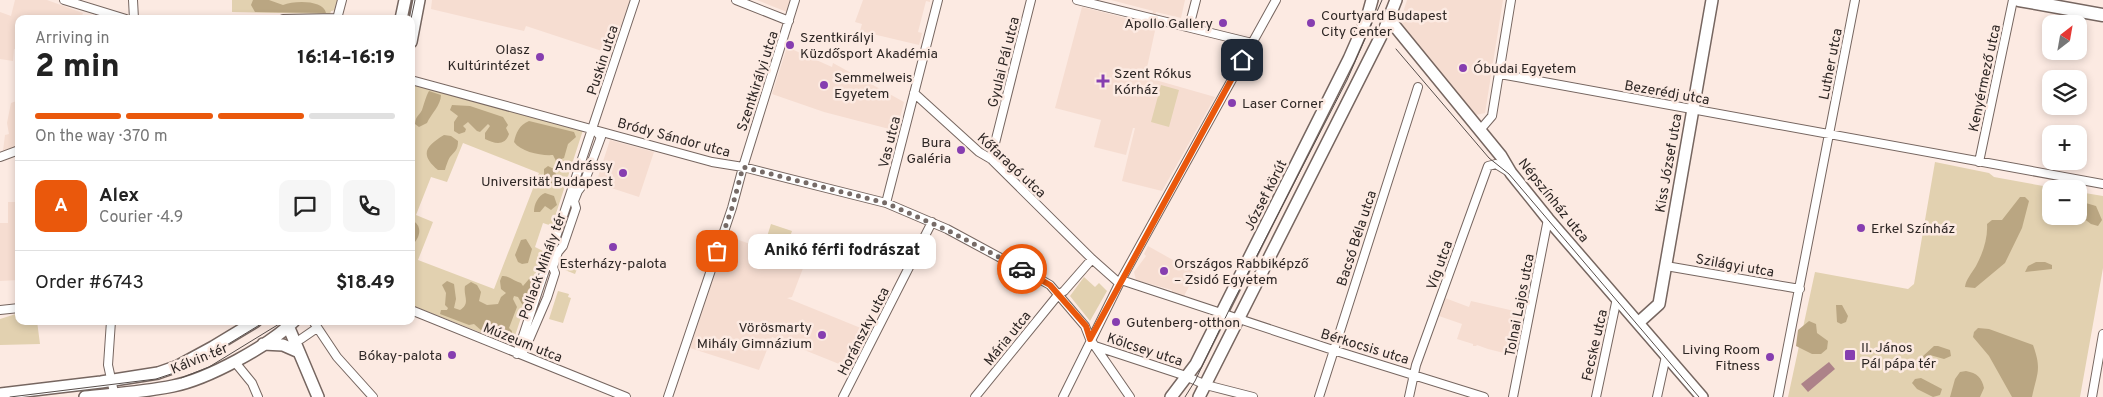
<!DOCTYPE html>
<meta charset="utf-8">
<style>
body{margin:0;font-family:Overpass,sans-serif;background:#f6f6f6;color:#222;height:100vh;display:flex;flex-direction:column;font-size:19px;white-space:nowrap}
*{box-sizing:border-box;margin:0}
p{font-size:16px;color:#767676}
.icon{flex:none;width:28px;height:28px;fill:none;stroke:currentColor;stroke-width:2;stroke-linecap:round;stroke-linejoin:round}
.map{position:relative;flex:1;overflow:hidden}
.drawer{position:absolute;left:15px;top:15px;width:400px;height:310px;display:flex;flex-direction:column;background:#fff;border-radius:10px;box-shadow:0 2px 8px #0003}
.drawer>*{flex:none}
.needle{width:32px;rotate:31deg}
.controls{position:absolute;left:2042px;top:15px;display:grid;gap:10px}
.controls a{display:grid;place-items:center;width:45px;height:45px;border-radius:10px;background:#fff;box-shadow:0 2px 8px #0003;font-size:25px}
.pin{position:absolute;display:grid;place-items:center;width:42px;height:42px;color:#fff;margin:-21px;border-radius:10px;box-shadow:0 2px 8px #0006}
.courier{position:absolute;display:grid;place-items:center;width:50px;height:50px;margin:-25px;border:4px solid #ea580c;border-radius:50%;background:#fff;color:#222;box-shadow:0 1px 6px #0007}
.bubble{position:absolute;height:35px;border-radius:10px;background:#fff;box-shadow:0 2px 8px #0003;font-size:16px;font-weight:800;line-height:35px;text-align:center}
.headline em{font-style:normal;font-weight:800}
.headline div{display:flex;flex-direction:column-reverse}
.headline{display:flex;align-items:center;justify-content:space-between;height:85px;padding:0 20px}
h1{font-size:32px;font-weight:800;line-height:38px}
.bar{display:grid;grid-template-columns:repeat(4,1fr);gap:8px 5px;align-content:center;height:60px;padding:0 20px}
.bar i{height:6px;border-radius:4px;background:#e0e0e0}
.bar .current{background:#ea580c}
.bar p{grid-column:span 4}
.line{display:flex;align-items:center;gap:12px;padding:0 20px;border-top:1px solid #e0e0e0}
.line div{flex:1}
.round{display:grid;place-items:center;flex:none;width:52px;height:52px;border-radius:10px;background:#f6f6f6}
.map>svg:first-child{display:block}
.built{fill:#f6ddd1}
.green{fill:#e2d1b0;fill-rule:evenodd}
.forest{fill:#baa682}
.water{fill:#ad8289}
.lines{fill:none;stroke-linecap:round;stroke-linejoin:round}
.street-casing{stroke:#766660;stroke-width:10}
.secondary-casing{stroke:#766660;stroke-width:14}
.primary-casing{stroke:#766660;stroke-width:15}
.street{stroke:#fff;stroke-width:8}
.secondary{stroke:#fff;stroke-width:11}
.primary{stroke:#fff;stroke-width:12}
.tram{stroke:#574e4b;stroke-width:1}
.done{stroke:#766b67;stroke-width:5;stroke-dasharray:0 9}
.route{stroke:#ea580c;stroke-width:6}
.poi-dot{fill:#863eb0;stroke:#fceae2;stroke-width:2}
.labels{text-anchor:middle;stroke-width:5;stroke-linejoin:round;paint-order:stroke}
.poi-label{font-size:14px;fill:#2e2725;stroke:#fceae2;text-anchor:start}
.street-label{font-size:14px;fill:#2e2725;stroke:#fceae2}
</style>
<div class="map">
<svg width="2103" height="397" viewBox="0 0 2103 397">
<rect width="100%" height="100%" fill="#fceae2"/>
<path class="built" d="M15,0H47L83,13L81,19H19V51L14,49L13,61L0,59V12L11,16Z
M432,0H630L611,54L526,26L524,31L431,9Z
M757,0H790L787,12Z
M863,0H930V2L926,1L918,32L922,33L919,45L860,31L862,24L855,22Z
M1111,0H1185L1181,18L1156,12L1153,25L1156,26L1145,77L1215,97L1162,191L1122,181L1135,128H1133L1126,155L1094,147L1101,120L1055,108L1082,7L1150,24L1153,11Z
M1407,0H1503L1485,113L1476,115L1404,32L1400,22Z
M787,47L832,67L833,63L904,102L897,131L824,112L772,94Z
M19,100V145L3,151L5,135L9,134L7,123L11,103Z
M610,140L654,152L639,197L596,183Z
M8,202H19V280L0,281V223H8Z
M727,236L805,263L792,297L787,298L873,333L854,370L772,337L759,370L690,348Z
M1148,246L1196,273L1184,296L1172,292V290L1136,280L1134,272L1146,256L1144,254Z
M1445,298L1469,307L1471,301L1523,313L1516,356L1488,349L1477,345L1476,346H1473V344L1457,339L1462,324L1439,316Z"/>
<path class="green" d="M232,0H338L336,10L331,11L330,14L232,12Z
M415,85L583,130L552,226L543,223L535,247L543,251L512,345L411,305V98ZM463,143L539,173L494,289L418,260L433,222L416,215L431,177L447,182Z
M1161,85L1179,90L1169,127L1151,122Z
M1935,162L1989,173L1994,177L2060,189H2051V216H2079V192L2103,196V268L2080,397H1788L1815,272L1908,289L1914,284Z
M771,224L792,231L784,253L764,246Z
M569,260L579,264L575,274L565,270Z
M1084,277L1095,287L1099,283L1107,291L1090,321L1070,296Z
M558,291L569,294L568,297L571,298L563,323L549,319Z
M19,313V321H37L40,344L0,345V319Z"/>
<path class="forest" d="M253,0H269L283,5C295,0 324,0 326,13L255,12L251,5Z
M429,91L441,95C441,105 431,114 427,123L419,127L415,124C416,115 419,116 422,110C424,104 426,96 429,91Z
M452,105L470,106L503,117L508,125L506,128L509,134C505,146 495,144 485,139V133L490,126L488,124L480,132L477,131L468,122L463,126L466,129L465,132L459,134L454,131V122L458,116L450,110Z
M529,121L574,132L576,137L568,144L564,158L556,161L553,155C541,156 521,152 514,142C516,133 519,125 529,121Z
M444,135L451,136L458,141C458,150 455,151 450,157C448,160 446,166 445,170H438C419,154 426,146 444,135Z
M548,166L554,169L558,180L556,184L550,186L544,184V169Z
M545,193L554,196L557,205L551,210L545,206L540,212H534C534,204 538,196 545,193Z
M2020,197H2025L2029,201L2022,228L2005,263L1975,288L1965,287C1966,279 1972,273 1976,266C1983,253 1988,238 1987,224L1992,220H2002Z
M2079,201L2096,206L2102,220L2098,226L2091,224L2079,215Z
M411,220C424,225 420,239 411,246Z
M526,239L532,249L528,263L522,264L518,262L515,255L521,240Z
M2036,262H2045L2052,265V269L2025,272L2028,266Z
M502,276C508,275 514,281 521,283L523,286L529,279H533L535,281L532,288L535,299L528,308L522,304L518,297L514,296L513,299L517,307L509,328L512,331L511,337L504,340L493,332H483L474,324L469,325L440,314L441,310H447L448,308L445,305L446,293L442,285L447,281L454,284L456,299L454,308L460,310C471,303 463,296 465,286L471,282L477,285L481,292L479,301L487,305L498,304L501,297L506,293L501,289L500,281Z
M1836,305H1842L1848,316L1846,322L1841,324L1837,322Z
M1809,321L1816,324L1817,333L1828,341L1827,349L1821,354H1812L1796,346L1798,330Z
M1978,328L1989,329L2033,345C2042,370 2037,373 2032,397H2012L1989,356L1973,337L1974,332Z
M1934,346H1938L1950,350L1951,356L1944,359L1930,355L1925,363L1920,364L1922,357Z
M1966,371C1977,373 1982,378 1984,388L1980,397H1950L1955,379L1960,372Z
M1921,378L1942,389L1940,395L1933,397L1917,389L1912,383L1915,379Z"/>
<path class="water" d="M1829,362L1835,369L1808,392L1801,384Z"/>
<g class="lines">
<defs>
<path id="street" d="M64,0L126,19
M133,0L134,19
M736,0L789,21
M1077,0L1252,43
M283,19L337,18
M337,19L342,0
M1189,27L1196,0
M1500,74L2103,184
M411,80L712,162L743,167L886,203L947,229L1036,277L1050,285L1085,326L1090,339L1130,397
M914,93L979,152L991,159L1092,259L1119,283
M1480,130L1492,116L1511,0
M0,157L19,150
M991,159L1031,0
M1979,162L2013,0
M886,203L938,0
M1666,266L1800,289
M1121,280L1333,350L1484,397
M0,310L19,308
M411,310L626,397
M111,321L108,365L115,397
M313,321L337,357L373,397
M301,339L317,328
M1095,346L1183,375L1206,385L1253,397
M517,354L635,0
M517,354L525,349L547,298L555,273L553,267L558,252L563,246L576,208L574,201L578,191L584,183L601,137L593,128
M234,361L252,383L258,397
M668,397L732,208L743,167L795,0
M843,397L932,222
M975,397L1058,295L1064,291L1092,259
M1063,397L1121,280L1276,0
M1319,397L1418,87
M1409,397L1416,365L1488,166L1496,164L1509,172
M1513,397L1548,219
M1596,397L1617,298
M1657,397L1666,356
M1778,397L1855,0
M2092,397L2103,334"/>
<path id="secondary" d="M401,19L405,0
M1389,19L1501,156L1511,173L1548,219L1702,397
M411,42L419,0
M286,321L318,397
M1638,323L1659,304L1712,0
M263,344L283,345L299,352
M0,394L101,382L158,373L178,366L213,347L256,321
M85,397C114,394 144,392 173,386C208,379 269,346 294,321
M1171,397L1196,364L1349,59L1367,18L1372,0
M1199,397L1385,28L1396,0"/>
<path id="primary" d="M2019,0L2103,15"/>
</defs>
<use href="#street" class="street-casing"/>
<use href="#secondary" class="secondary-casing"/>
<use href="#primary" class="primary-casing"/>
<use href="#street" class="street"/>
<use href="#secondary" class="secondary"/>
<use href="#primary" class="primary"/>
<path class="tram" d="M411,19L415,0
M1396,49L1489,158L1509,174L1699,397
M181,378L209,367L284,321
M10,397L156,379L189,368L266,321
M1185,397L1195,381L1231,306L1347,80L1382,0"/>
</g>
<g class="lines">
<path class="done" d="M717,251L732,208L743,167L886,203L947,230L1022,269"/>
<path class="route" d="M1022,269L1050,285L1086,326L1090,339L1242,60"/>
</g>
<g class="poi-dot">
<circle cx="1223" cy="23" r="5"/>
<circle cx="1311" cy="23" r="5"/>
<circle cx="790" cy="45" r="5"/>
<circle cx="540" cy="57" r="5"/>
<circle cx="1463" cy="68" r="5"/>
<path d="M1100.5 73.5h5v5h5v5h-5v5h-5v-5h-5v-5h5z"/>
<circle cx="824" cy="85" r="5"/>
<circle cx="1232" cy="103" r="5"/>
<circle cx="961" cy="150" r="5"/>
<circle cx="623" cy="173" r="5"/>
<circle cx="1861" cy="228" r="5"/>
<circle cx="613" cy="247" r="5"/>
<circle cx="1164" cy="271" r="5"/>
<circle cx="1116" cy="322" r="5"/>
<circle cx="822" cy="335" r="5"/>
<circle cx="452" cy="355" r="5"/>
<rect x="1844" y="349" width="12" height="12" rx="2.5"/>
<circle cx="1770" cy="357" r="5"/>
</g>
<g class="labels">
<g class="poi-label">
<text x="1321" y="20">Courtyard Budapest<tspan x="1321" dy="16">City Center</tspan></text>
<text x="1213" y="28" text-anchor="end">Apollo Gallery</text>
<text x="800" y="42">Szentkirályi<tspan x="800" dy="16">Küzdősport Akadémia</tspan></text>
<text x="530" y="54" text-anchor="end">Olasz<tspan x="530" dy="16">Kultúrintézet</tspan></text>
<text x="1473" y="73">Óbudai Egyetem</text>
<text x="1114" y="78">Szent Rókus<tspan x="1114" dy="16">Kórház</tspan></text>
<text x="834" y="82">Semmelweis<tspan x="834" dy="16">Egyetem</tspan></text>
<text x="1242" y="108">Laser Corner</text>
<text x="951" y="147" text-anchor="end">Bura<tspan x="951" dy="16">Galéria</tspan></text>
<text x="613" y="170" text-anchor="end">Andrássy<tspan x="613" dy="16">Universität Budapest</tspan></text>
<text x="1871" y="233">Erkel Színház</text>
<text x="613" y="268" text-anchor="middle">Esterházy-palota</text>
<text x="1174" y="268">Országos Rabbiképző<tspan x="1174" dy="16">– Zsidó Egyetem</tspan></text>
<text x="1126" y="327">Gutenberg-otthon</text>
<text x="812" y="332" text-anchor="end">Vörösmarty<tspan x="812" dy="16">Mihály Gimnázium</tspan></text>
<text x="1861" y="352">II. János<tspan x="1861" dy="16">Pál pápa tér</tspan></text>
<text x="1760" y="354" text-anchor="end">Living Room<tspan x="1760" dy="16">Fitness</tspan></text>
<text x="442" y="360" text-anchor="end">Bókay-palota</text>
</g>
<g class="street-label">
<text transform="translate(602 60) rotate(-72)" y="5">Puskin utca</text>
<text transform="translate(1003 62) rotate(-76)" y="5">Gyulai Pál utca</text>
<text transform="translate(1830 64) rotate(-79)" y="5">Luther utca</text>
<text transform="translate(1984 78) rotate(-78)" y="5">Kenyérmező utca</text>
<text transform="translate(757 81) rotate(-72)" y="5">Szentkirályi utca</text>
<text transform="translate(1667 92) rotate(10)" y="5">Bezerédj utca</text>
<text transform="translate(674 137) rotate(15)" y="5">Bródy Sándor utca</text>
<text transform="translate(889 142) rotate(-76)" y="5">Vas utca</text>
<text transform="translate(1668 163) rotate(-80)" y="5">Kiss József utca</text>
<text transform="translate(1012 165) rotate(43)" y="5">Kőfaragó utca</text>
<text transform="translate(1265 195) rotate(-63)" y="5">József körút</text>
<text transform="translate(1554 200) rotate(51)" y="5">Népszínház utca</text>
<text transform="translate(1356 238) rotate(-72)" y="5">Bacsó Béla utca</text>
<text transform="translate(1439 265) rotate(-70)" y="5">Víg utca</text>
<text transform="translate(1735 265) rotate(10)" y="5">Szilágyi utca</text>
<text transform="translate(542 266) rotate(-70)" y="5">Pollack Mihály tér</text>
<text transform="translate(1519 305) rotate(-79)" y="5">Tolnai Lajos utca</text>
<text transform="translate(863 331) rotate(-63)" y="5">Horánszky utca</text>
<text transform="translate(1007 338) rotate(-51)" y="5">Mária utca</text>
<text transform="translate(523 342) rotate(22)" y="5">Múzeum utca</text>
<text transform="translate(1594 345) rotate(-77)" y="5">Fecske utca</text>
<text transform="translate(1365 346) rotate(17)" y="5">Bérkocsis utca</text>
<text transform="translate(1145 349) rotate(18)" y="5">Kölcsey utca</text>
<text transform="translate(199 358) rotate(-22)" y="5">Kálvin tér</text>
</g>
</g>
</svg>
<div class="controls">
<a><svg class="needle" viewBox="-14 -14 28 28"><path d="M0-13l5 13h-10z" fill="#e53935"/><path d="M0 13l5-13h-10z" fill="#767676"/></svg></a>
<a><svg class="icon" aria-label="layers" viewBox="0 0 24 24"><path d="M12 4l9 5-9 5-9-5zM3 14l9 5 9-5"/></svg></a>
<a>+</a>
<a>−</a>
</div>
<div class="pin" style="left:717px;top:251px;background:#ea580c"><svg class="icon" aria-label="bag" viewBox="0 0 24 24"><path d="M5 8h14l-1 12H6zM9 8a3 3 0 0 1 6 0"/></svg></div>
<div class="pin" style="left:1242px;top:60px;background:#1f2937"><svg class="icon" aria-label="home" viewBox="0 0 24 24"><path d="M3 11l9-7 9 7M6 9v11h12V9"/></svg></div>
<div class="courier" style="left:1022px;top:269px"><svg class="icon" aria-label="car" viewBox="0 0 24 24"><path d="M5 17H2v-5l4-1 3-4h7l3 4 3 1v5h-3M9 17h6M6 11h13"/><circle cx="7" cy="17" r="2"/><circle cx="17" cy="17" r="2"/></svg></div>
<div class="bubble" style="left:748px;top:234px;width:188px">Anikó férfi fodrászat</div>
<section class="drawer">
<div class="headline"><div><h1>2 min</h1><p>Arriving in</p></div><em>16:14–16:19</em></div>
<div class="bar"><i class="current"></i><i class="current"></i><i class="current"></i><i></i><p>On the way · 370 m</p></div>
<div class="line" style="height:90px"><b class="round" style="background:#ea580c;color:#fff">A</b><div><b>Alex</b><p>Courier · 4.9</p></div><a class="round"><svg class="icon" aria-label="chat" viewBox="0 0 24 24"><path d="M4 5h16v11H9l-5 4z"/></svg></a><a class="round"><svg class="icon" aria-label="phone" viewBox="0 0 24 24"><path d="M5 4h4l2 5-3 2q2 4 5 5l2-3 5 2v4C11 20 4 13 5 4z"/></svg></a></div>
<div class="line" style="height:65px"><div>Order #6743</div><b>$18.49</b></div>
</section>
</div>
